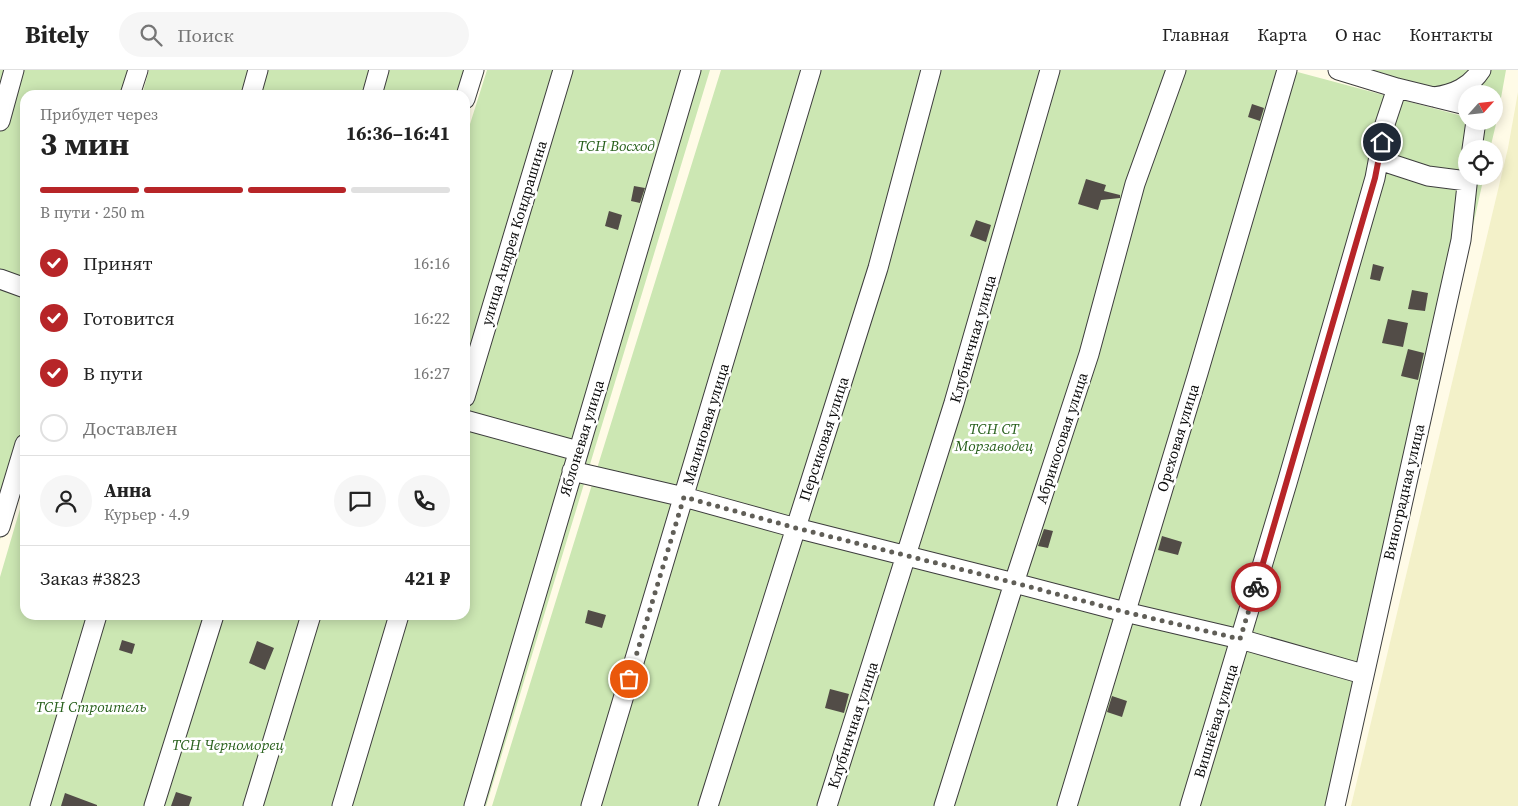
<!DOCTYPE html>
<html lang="ru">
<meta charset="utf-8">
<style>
body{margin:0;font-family:"Source Serif 4",serif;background:#f6f6f6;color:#222;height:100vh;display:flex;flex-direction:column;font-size:19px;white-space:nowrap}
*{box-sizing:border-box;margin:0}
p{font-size:16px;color:#767676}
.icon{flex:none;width:28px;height:28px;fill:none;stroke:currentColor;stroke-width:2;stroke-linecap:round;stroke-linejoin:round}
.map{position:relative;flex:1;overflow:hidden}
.sheet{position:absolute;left:20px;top:20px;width:450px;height:530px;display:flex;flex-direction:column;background:#fff;border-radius:15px;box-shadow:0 2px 12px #0003}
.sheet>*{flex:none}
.needle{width:32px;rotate:63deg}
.controls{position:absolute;left:1458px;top:15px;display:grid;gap:10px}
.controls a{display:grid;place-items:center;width:45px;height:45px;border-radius:50%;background:#fff;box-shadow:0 2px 12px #0003;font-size:25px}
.pin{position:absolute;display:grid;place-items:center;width:42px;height:42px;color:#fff;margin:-21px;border:2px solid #fff;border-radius:50%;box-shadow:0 1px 5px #0007}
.courier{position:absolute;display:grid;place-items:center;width:50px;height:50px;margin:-25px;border:4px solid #b72528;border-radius:50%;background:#fff;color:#222;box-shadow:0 1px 6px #0007}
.summary em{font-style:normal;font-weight:700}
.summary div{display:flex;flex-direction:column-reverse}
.summary{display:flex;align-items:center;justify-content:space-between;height:85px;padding:0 20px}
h1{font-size:32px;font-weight:700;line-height:38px}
.bar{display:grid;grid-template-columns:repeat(4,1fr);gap:8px 5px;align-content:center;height:60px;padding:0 20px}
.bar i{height:6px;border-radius:4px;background:#e0e0e0}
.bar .current{background:#b72528}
.bar p{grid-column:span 4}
.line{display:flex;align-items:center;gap:12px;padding:0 20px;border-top:1px solid #e0e0e0}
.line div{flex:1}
.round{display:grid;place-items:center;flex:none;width:52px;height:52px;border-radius:26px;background:#f6f6f6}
ol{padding:0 20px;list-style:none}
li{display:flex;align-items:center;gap:15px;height:55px}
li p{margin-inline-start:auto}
li .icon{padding:5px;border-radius:50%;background:#b72528;color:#fff;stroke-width:4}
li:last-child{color:#767676}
li i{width:28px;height:28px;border:2px solid #e0e0e0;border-radius:50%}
header{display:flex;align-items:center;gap:30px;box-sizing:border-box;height:70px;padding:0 25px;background:#fff;border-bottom:1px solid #e0e0e0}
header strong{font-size:24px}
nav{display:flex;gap:28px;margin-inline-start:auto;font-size:18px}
.search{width:350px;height:45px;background:#f6f6f6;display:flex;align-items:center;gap:12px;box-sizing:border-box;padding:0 18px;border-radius:28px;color:#767676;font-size:19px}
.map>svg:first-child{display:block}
.farmland{fill:#f3f1c9}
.green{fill:#cce7b3}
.building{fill:#524c47}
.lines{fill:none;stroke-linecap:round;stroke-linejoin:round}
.minor-casing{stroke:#3d3d3d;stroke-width:21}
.minor{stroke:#fff;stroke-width:19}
.done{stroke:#605e57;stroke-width:5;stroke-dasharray:0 9}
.route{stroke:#b72528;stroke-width:6}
.labels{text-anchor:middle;stroke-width:5;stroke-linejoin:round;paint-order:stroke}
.park-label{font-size:15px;font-style:italic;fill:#28601c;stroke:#fff}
.street-label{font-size:15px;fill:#0a0a0a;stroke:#fff}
</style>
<header>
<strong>Bitely</strong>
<div class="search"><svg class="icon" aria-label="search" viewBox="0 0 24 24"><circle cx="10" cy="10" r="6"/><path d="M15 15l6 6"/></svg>Поиск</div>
<nav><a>Главная</a><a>Карта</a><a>О нас</a><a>Контакты</a></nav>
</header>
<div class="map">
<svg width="1518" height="736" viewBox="0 0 1518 736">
<rect width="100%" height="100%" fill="#fffbe7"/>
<path class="farmland" d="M1518,22V736H1351L1508,78Z"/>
<path class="green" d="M0,0H136L129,25H25V383L0,470Z
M149,0H383L375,25H142Z
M387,0H481L465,53V25H380Z
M487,0H561L465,319V70Z
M569,0H710L486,736H347L405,545H465V344Z
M721,0H1290L1466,47V51H1484L1496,54L1490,79H1466V106H1484L1345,736H492Z
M1364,0H1506L1499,39L1494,38V24H1466V30Z
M25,422V545H215L156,736H0V507Z
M221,545H315L256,736H162Z
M320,545H397L339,736H262Z"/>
<path class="building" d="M1252,34L1264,38L1260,51L1248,47Z
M1086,109L1106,115L1104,121L1120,125V128L1101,130L1098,140L1078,134Z
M634,116L645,118L640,133L631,131Z
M609,141L622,145L618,160L605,156Z
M976,150L991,155L986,172L970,166Z
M1373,194L1384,197L1380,211L1370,209Z
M1412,220L1428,223L1425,241L1408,239Z
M1388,249L1408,253L1403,277L1382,273Z
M1408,279L1424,283L1418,310L1401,306Z
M1044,459L1053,461L1048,478L1038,476Z
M1162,466L1182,472L1178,485L1158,480Z
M588,540L606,545L602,558L585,553Z
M122,570L135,574L132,584L119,580Z
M257,571L274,578L265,600L249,593Z
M830,619L849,624L844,643L825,638Z
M1112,626L1127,631L1122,647L1107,642Z
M176,722L192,727L189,736H171Z
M65,723L97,735V736H61Z"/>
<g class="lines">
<defs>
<path id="minor" d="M1338,0L1397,18L1466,35
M130,25L138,0
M251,25L258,0
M372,25L379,0
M1434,27C1454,24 1470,17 1481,0
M465,29L474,0
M0,51L14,0
M1472,79L1476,51
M1379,90L1428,106L1467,111
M0,209L25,218
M465,327L563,0
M465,350L578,381
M572,401L684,427L796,458L1014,513L1125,542L1240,569L1363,604
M0,457L25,374
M40,736L97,545
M154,736L214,545
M253,736L311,545
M342,736L399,545
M474,736L691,0
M591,736L811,0
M708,736L878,198L931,0
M827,736L954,333L1050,0
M944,736L1014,513L1089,284L1135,114L1176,0
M1067,736L1198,303L1287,0
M1190,736L1287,413L1375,108L1385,54L1397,18
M1335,736L1461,170L1468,106"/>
</defs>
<use href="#minor" class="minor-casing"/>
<use href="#minor" class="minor"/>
</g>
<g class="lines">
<path class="done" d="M629,609L684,427L796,458L996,508L1125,542L1240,569L1256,517"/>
<path class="route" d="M1256,517L1375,108L1382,72"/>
</g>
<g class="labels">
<g class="park-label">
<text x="616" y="81">ТСН Восход</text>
<text x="994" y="364">ТСН СТ<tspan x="994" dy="17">Морзаводец</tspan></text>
<text x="91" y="642">ТСН Строитель</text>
<text x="228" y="680">ТСН Черноморец</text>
</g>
<g class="street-label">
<text transform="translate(514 163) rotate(-73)" y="5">улица Андрея Кондрашина</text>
<text transform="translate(973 269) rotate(-74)" y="5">Клубничная улица</text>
<text transform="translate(706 354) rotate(-73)" y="5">Малиновая улица</text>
<text transform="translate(582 368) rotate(-73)" y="5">Яблоневая улица</text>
<text transform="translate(1062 368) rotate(-72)" y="5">Абрикосовая улица</text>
<text transform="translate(1178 368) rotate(-73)" y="5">Ореховая улица</text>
<text transform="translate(824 369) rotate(-72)" y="5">Персиковая улица</text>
<text transform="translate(1404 422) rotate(-77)" y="5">Виноградная улица</text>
<text transform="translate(1216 651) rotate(-73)" y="5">Вишнёвая улица</text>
<text transform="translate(853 655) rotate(-72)" y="5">Клубничная улица</text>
</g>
</g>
</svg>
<div class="controls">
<a><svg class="needle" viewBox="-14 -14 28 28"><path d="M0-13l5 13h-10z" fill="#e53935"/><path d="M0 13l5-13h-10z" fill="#767676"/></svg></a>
<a><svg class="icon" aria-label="locate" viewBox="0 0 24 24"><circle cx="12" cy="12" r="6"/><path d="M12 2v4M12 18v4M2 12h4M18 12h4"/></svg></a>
</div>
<div class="pin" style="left:629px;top:609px;background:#ea580c"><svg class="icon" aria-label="bag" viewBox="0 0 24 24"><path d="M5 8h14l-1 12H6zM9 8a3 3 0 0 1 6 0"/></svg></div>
<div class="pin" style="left:1382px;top:72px;background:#1f2937"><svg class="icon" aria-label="home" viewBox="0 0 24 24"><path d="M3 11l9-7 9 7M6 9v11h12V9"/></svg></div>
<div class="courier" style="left:1256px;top:517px"><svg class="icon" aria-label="bike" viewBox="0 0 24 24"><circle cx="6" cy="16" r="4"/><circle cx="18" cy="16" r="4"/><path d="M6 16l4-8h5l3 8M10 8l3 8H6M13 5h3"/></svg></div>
<section class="sheet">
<div class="summary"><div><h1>3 мин</h1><p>Прибудет через</p></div><em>16:36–16:41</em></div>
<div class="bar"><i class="current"></i><i class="current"></i><i class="current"></i><i></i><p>В пути · 250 m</p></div>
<ol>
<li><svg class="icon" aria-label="check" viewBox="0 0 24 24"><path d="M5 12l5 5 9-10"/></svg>Принят<p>16:16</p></li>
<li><svg class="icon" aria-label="check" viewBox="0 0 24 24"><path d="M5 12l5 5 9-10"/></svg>Готовится<p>16:22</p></li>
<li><svg class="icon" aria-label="check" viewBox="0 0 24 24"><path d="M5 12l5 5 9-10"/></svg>В пути<p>16:27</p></li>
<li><i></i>Доставлен</li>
</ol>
<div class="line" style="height:90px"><a class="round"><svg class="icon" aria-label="person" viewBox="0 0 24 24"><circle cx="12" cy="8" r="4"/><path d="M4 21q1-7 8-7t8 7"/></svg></a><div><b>Анна</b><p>Курьер · 4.9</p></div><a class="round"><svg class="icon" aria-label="chat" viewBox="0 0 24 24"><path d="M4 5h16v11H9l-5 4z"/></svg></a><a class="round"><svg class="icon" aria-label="phone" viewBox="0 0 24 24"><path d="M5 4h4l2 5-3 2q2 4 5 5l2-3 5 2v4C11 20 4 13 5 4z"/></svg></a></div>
<div class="line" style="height:65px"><div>Заказ #3823</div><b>421 ₽</b></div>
</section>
</div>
